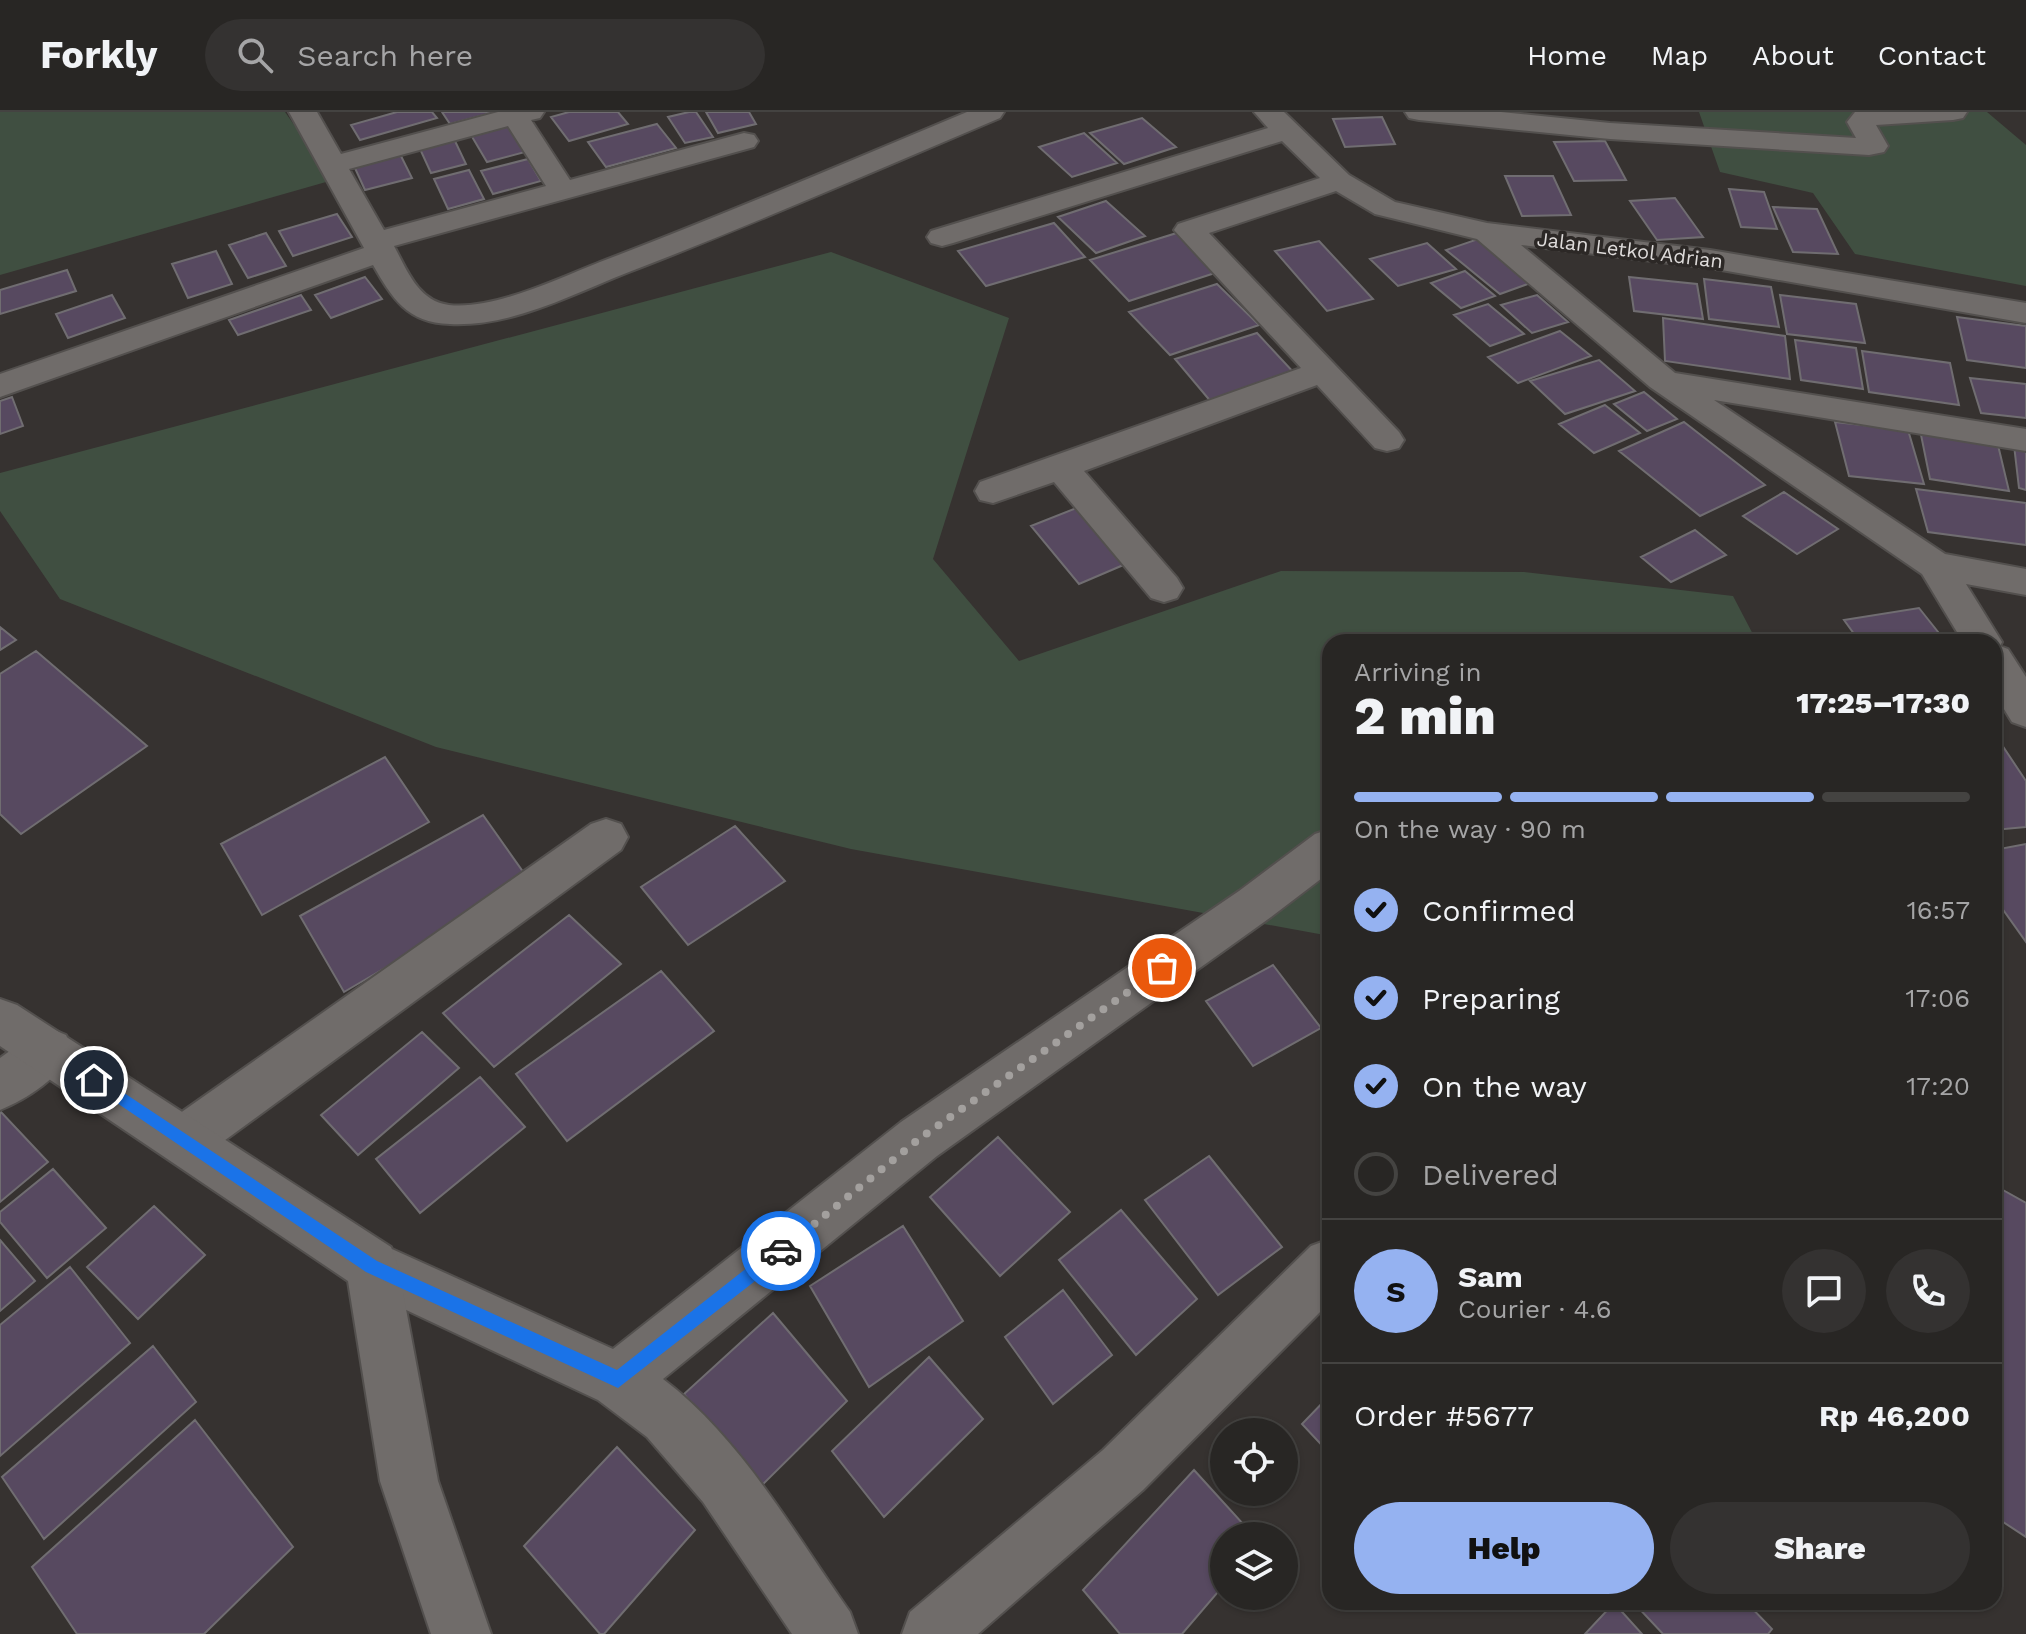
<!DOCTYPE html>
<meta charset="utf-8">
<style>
body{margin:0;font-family:"Work Sans",sans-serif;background:#343231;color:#f1f3f6;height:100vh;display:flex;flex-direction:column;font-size:30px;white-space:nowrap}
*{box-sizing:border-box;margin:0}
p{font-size:26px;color:#a5a5a6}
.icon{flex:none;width:44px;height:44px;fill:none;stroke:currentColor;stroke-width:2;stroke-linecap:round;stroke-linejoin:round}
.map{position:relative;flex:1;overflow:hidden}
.sheet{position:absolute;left:1322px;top:522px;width:680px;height:976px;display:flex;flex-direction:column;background:#282624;border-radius:24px;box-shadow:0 2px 6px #0004,0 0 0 2px #444341}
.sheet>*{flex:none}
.fabs{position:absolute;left:1210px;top:1306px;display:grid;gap:16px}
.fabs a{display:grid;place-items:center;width:88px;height:88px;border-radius:50%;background:#282624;box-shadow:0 2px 6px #0004,0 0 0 2px #444341;font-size:40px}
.pin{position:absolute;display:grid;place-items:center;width:68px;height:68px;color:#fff;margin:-34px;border:4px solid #fff;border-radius:50%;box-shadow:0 2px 8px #0007}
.courier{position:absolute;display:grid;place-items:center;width:80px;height:80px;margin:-40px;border:6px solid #1a73e8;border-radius:50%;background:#fff;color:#222;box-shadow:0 2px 10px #0007}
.head em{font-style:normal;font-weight:800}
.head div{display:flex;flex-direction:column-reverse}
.head{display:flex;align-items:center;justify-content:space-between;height:136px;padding:0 32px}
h1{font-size:52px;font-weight:800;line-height:60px}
.bar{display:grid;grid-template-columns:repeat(4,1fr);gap:12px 8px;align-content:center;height:96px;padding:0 32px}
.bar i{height:10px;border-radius:6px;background:#444341}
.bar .current{background:#95b2f1}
.bar p{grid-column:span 4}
.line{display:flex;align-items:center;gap:20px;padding:0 32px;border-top:2px solid #444341}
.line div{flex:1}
.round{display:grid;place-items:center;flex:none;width:84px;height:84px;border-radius:42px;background:#343231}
ol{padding:0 32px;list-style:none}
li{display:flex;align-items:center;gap:24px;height:88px}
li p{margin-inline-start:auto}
li .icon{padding:8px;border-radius:50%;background:#95b2f1;color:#111;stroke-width:4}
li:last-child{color:#a5a5a6}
li i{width:44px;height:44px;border:4px solid #444341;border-radius:50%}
.cta{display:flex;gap:16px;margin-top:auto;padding:16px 32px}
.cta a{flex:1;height:92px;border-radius:48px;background:#95b2f1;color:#111;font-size:32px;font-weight:800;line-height:92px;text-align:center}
.cta a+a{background:#343231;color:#f1f3f6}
header{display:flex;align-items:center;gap:48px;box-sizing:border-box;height:112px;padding:0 40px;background:#282624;border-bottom:2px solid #444341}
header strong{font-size:38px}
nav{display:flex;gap:44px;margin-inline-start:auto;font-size:28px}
.search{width:560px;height:72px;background:#343231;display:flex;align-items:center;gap:20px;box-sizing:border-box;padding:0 28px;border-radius:44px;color:#a5a5a6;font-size:30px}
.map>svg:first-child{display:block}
.green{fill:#404f41}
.building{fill:#574960;stroke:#706d71;stroke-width:2}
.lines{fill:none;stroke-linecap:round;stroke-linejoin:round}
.minor-casing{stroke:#53504e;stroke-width:4}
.tertiary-casing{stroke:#53504e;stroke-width:4}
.minor{fill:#706c6a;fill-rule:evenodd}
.tertiary{fill:#706c6a;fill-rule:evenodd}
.route{fill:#1a73e8}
.done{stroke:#a3a09e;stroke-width:8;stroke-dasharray:0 14.4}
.labels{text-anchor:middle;stroke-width:7;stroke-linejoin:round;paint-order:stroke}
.far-street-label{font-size:20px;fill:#dedbda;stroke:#2c2826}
</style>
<header>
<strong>Forkly</strong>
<div class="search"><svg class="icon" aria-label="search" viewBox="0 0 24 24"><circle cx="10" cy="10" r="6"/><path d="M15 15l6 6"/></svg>Search here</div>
<nav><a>Home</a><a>Map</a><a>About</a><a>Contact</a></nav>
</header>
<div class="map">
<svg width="2026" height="1522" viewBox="0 0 2026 1522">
<rect width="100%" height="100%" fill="#363230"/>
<path class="green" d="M0,0H285L333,68L0,163Z
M1699,0H1987L2026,33V174L1855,142L1813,81L1720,60Z
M831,140L1009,206L933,447L1019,549L1281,459L1524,460L1733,484L1757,530H1330V824L851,737L436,635L60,487L0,399V361Z"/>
<path class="building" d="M397,0H432L437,6L360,28L351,13Z
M442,0H496L450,12Z
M569,0H618L628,12L569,29L551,5Z
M689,0H696L713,25L685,31L668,5Z
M706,0H749L756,12L718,21Z
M1382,5L1395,32L1345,35L1333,7Z
M1142,6L1176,35L1124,52L1090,21Z
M509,8L529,39L487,50L468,18Z
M657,12L676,36L606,55L588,30Z
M1084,21L1117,51L1072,65L1039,35Z
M455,29L466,52L431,61L420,37Z
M1605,29L1626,68L1574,69L1554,30Z
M400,42L412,66L365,78L354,54Z
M528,47L541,69L493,82L481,59Z
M469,58L484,87L448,97L434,67Z
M1505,64H1553L1571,103L1522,104Z
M1729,77L1764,80L1777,117L1741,115Z
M1675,86L1703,125L1657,128L1630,89Z
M1106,89L1145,124L1096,141L1058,105Z
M1773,95L1817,97L1838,142L1793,140Z
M337,102L352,125L293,144L279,119Z
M1054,111L1085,145L986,174L958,139Z
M1180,120L1221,159L1129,189L1090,148Z
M266,121L286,154L248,166L229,133Z
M1481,126L1536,169L1500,182L1446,138Z
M1319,129L1373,187L1327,199L1275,139Z
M1427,131L1456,157L1398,174L1370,147Z
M216,139L232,172L188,186L172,152Z
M67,158L76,179L0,202V178Z
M1465,159L1495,184L1461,196L1431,171Z
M365,165L382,187L331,206L315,183Z
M1629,165L1697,172L1703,207L1634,199Z
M1704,167L1771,175L1779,215L1709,207Z
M1217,172L1259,213L1170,243L1129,200Z
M112,183L125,206L68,226L56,202Z
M301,183L311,198L238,223L229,208Z
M1537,183L1568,210L1532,221L1501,193Z
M1780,183L1856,192L1865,231L1787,222Z
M1488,192L1524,222L1490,234L1454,203Z
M1957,205L2026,214V256L1967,248Z
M1663,206L1785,224L1790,267L1665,249Z
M1560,219L1591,244L1518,271L1488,245Z
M1257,221L1297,264L1212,291L1175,247Z
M1795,228L1856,236L1863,277L1801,268Z
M1862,239L1950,251L1959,293L1869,280Z
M1599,248L1635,279L1565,302L1530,269Z
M1970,266L2026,272V306L1981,301Z
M1644,280L1677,307L1647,319L1614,292Z
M12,285L23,314L0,322V289Z
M1605,293L1640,321L1594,341L1559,312Z
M1684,310L1765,373L1700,404L1619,339Z
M1835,310L1908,318L1924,372L1849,364Z
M1920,318L1997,329L2009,379L1930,367Z
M2014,333L2026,336V378L2019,376Z
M1916,377L2026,391V433L1928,420Z
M1784,380L1838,417L1797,442L1743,404Z
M1079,395L1128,451L1079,472L1031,414Z
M1695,418L1726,443L1671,470L1641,445Z
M1919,496L1946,530H1860L1844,508Z
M0,515L16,528L0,538Z
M36,539L147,634L21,722L0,702V562Z
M1994,621L2026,669V715L1994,718Z
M385,645L429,710L262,803L221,732Z
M483,703L531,771L344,880L300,804Z
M735,714L785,769L688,833L641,775Z
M2026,732V830L1994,785V738Z
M569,803L621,852L494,955L443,901Z
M1273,853L1321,916L1253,954L1206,889Z
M661,859L714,919L567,1029L516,962Z
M422,920L459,956L358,1043L321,1003Z
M480,965L525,1015L420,1101L376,1047Z
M0,999L48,1050L0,1090Z
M998,1025L1070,1100L1000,1164L930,1085Z
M1209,1044L1282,1135L1218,1183L1145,1088Z
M53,1057L106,1116L47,1166L0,1110V1100Z
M1994,1073L2026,1091V1425L1994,1404Z
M154,1094L205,1143L138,1207L87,1155Z
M1121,1098L1197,1187L1136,1243L1059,1148Z
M903,1114L963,1209L869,1275L810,1174Z
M0,1128L35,1169L0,1199Z
M70,1155L130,1231L0,1344V1213Z
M1063,1178L1112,1243L1053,1292L1005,1225Z
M773,1201L847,1289L758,1377L684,1282Z
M153,1234L196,1290L44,1427L2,1365Z
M929,1245L983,1307L884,1405L832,1339Z
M1330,1283V1342L1302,1312Z
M195,1308L293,1435L204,1522H77L32,1455Z
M617,1335L695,1418L604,1522H600L524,1434Z
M1194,1358L1254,1424H1224V1473L1182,1522H1120L1083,1478Z
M1633,1490H1746L1772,1517L1768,1522H1663Z
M1614,1491L1642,1522H1585Z"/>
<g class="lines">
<defs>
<path id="minor" d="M289,0H317L341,42L498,0H544L540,6L531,8L570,68L744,21L754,23L758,29L754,35L394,134C407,158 418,189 449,193C494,198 559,166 600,150C724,103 845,51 967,0H1004L1000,6C877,58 754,112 629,160C573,182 512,215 450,212C407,211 392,186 373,153L0,285V262L364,136ZM508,14L546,74L384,118L349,57Z
M1254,0H1284L1349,63L1395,90L1487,111L1710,138L2026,191V211L1710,156L1521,133L1675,261L2026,317V339L1714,288L1945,442L2026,457V483L1966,472L2002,530L2000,534L2008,537L2026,565V615L2012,610L1994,581V530H1963L1922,462L1650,275L1477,127L1375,102L1336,79L1209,121L1399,320L1404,328L1399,336L1387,339L1375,336L1317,273L1084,359L1177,466L1183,476L1177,486L1164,490L1151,486L1054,370L993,391L980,388L975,379L980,370L1301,256L1174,118L1178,112L1320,66L1282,29L953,131L942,134L931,131L927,125L931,119L1268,16Z
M1405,0H1501L1610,11L1856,26L1847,10L1855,0H1967L1963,6L1953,8L1876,13L1888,34L1884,40L1869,43L1610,27L1419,8L1409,6Z
M606,707L621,712L628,725L621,738L202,1045L184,1052L166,1045L159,1028L166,1011L591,712Z
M1330,717V760L1271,805L937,1044L663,1267C741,1326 794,1421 850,1500L858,1522H792L703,1390L647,1325L598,1288L353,1173L346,1154L353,1135L372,1128L613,1237L901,1010L1239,779L1315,722Z
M49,916L66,923L73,938C61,965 27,987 0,998V946L32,923Z
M1330,1127V1190L1143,1378L978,1522H902L910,1500L1103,1338L1311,1134Z"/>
<path id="tertiary" d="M0,887L17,893L391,1135L398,1154L438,1369L491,1522H431L380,1369L348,1169L0,934Z"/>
</defs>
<use href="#minor" class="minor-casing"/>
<use href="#tertiary" class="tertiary-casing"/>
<use href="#minor" class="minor"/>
<use href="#tertiary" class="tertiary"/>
</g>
<path class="route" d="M94,961L377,1149L617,1258L776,1133H787L789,1139L787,1144L618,1276L366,1160L89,972V963Z"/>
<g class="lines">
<path class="done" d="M781,1139L919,1027L1162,856"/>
</g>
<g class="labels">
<g class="far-street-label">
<text transform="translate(1630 138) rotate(7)" y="7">Jalan Letkol Adrian</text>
</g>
</g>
</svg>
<div class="fabs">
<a><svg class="icon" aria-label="locate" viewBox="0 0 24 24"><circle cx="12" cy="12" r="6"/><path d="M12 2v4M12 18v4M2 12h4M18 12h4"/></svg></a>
<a><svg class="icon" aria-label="layers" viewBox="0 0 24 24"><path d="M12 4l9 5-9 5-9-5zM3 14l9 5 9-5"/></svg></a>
</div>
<div class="pin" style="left:1162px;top:856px;background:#ea580c"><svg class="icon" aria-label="bag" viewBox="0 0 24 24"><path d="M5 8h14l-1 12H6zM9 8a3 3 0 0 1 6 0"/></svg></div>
<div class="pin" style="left:94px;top:968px;background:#1f2937"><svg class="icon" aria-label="home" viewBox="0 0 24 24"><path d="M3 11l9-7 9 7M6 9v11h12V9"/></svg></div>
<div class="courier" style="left:781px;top:1139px"><svg class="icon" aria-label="car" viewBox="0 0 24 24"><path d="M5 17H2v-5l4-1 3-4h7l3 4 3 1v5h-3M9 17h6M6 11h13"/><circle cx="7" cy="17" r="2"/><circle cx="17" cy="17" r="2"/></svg></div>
<section class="sheet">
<div class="head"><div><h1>2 min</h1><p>Arriving in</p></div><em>17:25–17:30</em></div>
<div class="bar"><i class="current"></i><i class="current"></i><i class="current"></i><i></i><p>On the way · 90 m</p></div>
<ol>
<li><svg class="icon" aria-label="check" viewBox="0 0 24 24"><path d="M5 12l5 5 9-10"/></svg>Confirmed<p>16:57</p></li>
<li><svg class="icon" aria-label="check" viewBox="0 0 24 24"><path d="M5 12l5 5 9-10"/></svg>Preparing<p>17:06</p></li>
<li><svg class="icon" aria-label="check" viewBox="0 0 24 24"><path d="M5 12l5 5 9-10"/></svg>On the way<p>17:20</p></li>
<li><i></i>Delivered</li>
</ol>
<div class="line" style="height:144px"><b class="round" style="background:#95b2f1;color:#111">S</b><div><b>Sam</b><p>Courier · 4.6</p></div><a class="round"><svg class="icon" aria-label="chat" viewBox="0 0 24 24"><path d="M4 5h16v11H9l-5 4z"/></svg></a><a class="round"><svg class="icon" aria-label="phone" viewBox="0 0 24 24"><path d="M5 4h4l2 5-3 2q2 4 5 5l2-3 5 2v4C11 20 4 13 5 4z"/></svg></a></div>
<div class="line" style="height:104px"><div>Order #5677</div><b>Rp 46,200</b></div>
<div class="cta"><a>Help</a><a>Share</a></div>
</section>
</div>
